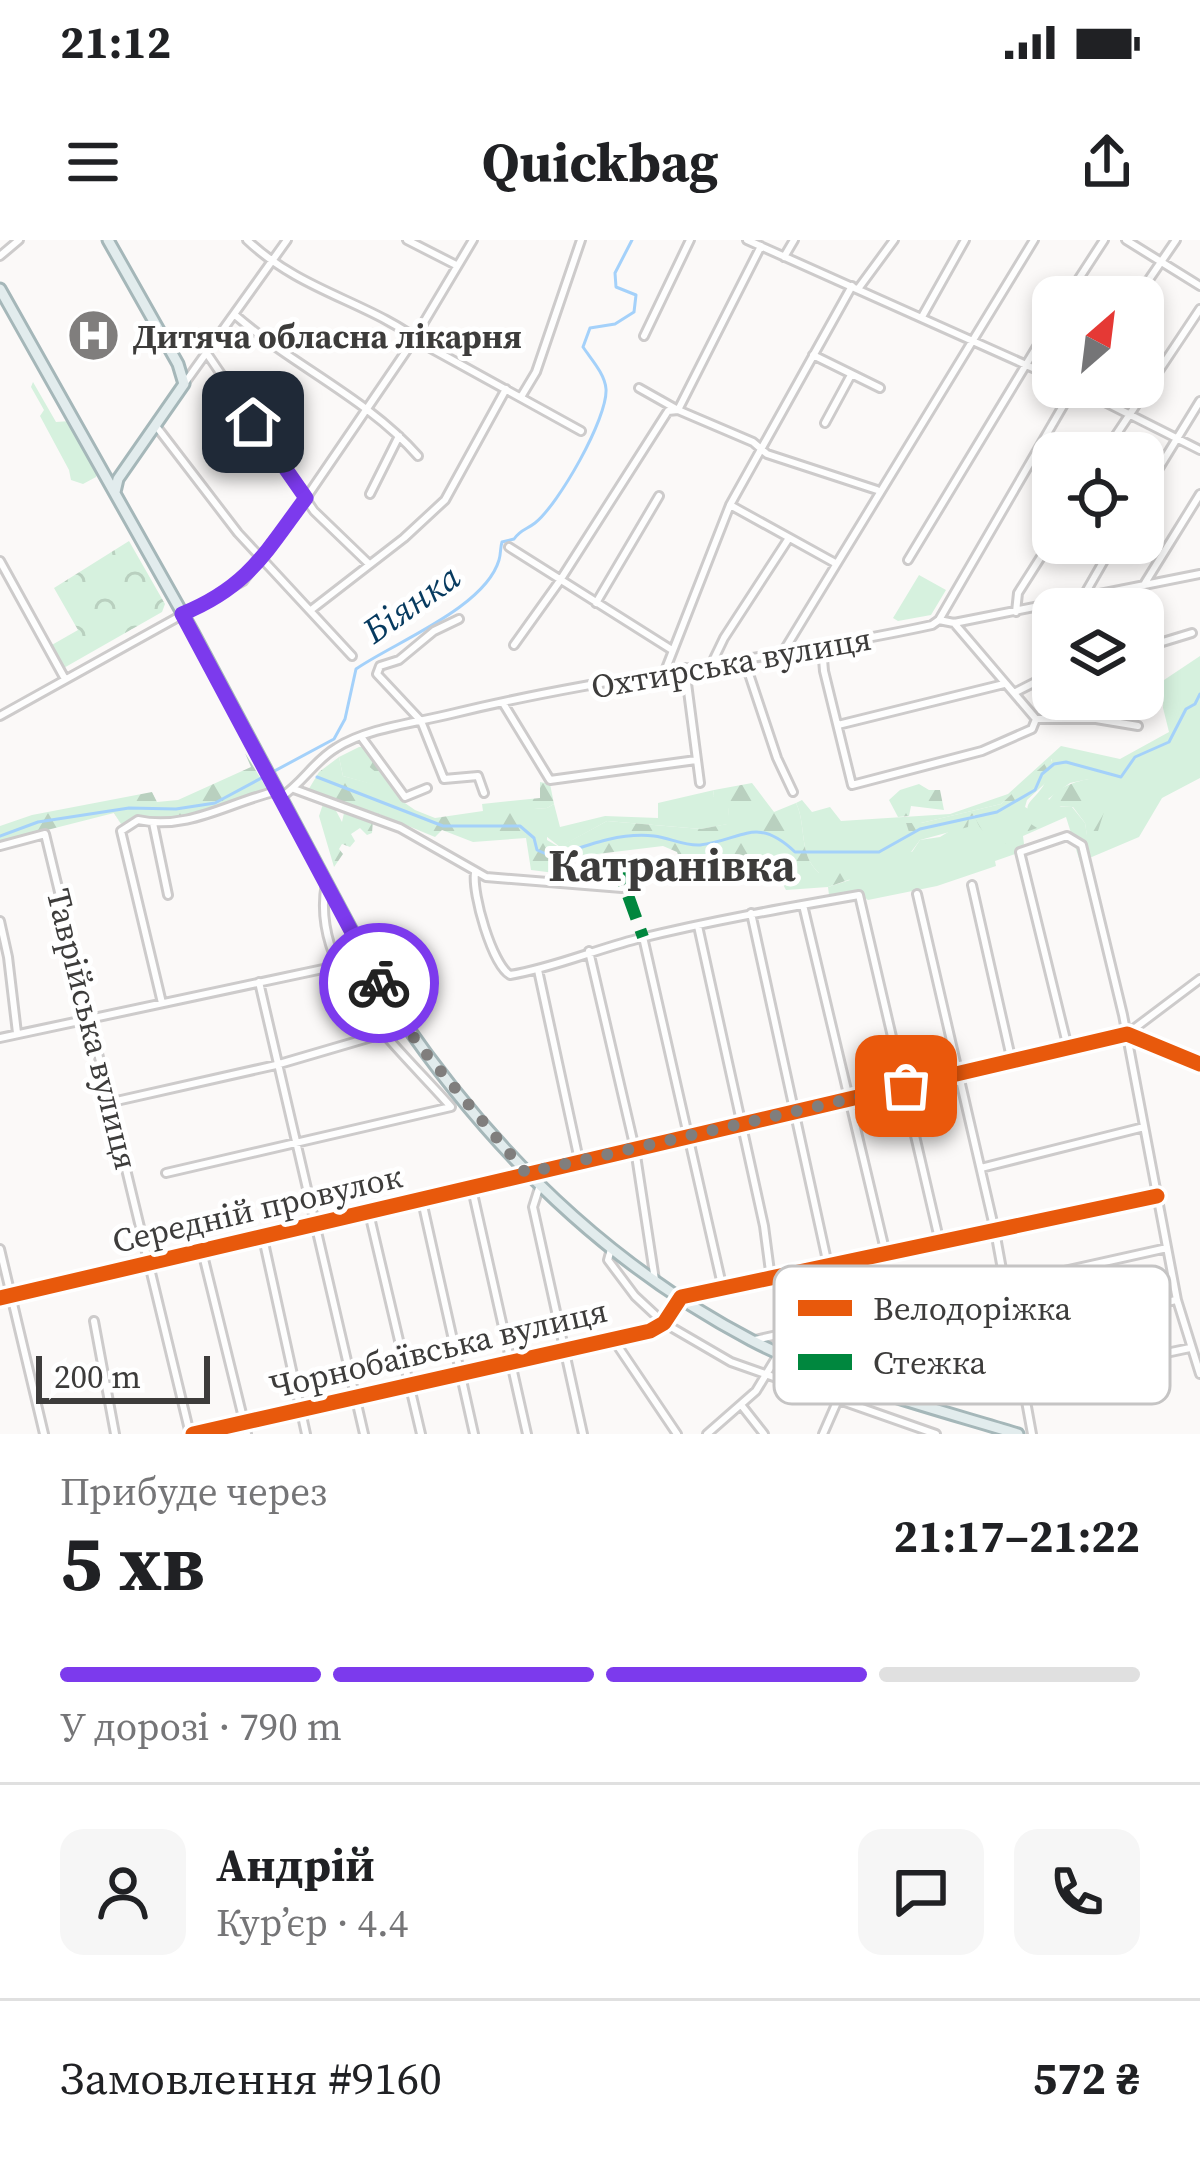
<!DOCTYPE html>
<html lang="uk">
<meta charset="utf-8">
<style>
body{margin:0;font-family:"Source Serif 4",serif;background:#f6f6f6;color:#202124;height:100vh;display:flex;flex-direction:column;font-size:45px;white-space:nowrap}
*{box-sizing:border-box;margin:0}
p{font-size:39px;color:#757577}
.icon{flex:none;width:66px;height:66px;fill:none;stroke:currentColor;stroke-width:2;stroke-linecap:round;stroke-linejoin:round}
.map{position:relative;height:1194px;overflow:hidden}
.drawer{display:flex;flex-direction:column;background:#fff;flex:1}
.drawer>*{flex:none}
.needle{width:78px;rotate:28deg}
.buttons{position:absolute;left:1032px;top:36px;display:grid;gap:24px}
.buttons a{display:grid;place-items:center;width:132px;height:132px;border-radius:24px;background:#fff;box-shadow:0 6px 18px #0003;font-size:60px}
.scale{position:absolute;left:36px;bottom:30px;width:174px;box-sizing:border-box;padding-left:12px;border:6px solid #3d3c3b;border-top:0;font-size:33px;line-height:42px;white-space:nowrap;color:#3d3c3b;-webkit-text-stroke:9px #fff;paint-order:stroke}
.pin{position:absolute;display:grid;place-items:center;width:102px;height:102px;color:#fff;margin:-51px;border-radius:24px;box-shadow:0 6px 18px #0006}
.courier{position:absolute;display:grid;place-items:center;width:120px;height:120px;margin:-60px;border:9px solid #7c3aed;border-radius:50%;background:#fff;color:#222;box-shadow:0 3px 15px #0007}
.overview em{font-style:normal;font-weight:700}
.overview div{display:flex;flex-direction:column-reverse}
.overview{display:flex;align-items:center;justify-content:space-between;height:204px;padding:0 60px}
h1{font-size:78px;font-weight:700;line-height:90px}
.bar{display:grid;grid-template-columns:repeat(4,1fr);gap:18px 12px;align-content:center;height:144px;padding:0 60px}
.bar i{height:15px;border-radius:9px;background:#e0e0e0}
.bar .on{background:#7c3aed}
.bar p{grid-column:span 4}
.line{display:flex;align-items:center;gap:30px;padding:0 60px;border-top:3px solid #e0e0e0}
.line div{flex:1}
.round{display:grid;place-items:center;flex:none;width:126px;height:126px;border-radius:24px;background:#f6f6f6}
.status{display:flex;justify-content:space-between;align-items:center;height:84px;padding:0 60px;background:#fff;direction:ltr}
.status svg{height:33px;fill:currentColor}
header{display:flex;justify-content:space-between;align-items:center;height:156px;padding:0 60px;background:#fff;font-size:54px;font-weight:700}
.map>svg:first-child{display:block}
.green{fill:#d6f1de;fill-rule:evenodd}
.forest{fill:url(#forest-firs)}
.park{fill:url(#park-crowns)}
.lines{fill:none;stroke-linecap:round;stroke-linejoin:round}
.stream{stroke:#a4d1fa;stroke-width:3}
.minor-casing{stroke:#cdcbcb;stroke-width:12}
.major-casing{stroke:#a5b7b9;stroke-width:15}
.minor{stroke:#fefefe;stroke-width:6}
.major{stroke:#e2eced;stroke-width:9}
.quiet{stroke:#00873e;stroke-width:12;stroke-dasharray:24 12;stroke-linecap:butt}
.cycleway-casing{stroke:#fff;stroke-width:22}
.cycleway{stroke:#e8590c;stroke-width:15}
.done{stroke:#807e7d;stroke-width:12;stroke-dasharray:0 21.6}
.route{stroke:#7c3aed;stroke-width:15}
.labels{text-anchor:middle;stroke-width:10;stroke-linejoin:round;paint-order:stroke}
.poi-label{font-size:33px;font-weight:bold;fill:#3d3c3b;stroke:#fff;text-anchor:start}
.street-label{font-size:33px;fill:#3d3c3b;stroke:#fff}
.water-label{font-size:36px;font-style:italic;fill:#063a5f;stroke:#fff}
.district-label{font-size:45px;font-weight:bold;fill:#3d3c3b;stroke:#fff}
.key{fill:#fff;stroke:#c5c4c4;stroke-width:3}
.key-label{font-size:33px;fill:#3d3c3b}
</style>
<div class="status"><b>21:12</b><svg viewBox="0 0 49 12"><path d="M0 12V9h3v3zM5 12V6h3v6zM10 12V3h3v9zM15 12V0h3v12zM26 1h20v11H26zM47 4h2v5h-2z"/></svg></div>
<header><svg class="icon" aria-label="menu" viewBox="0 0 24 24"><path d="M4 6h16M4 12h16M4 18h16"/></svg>Quickbag<svg class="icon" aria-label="share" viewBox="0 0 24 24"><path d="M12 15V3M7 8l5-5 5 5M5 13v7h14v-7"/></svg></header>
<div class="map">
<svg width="1200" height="1194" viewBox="0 0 1200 1194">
<defs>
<pattern id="forest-firs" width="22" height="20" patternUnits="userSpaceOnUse" patternTransform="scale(3)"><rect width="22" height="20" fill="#d6f1de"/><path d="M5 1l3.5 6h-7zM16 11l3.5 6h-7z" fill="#b9d0bf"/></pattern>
<pattern id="park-crowns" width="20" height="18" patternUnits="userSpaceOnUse" patternTransform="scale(3)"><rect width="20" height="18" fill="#d6f1de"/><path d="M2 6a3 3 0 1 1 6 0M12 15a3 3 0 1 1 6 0" fill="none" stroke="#b9d0bf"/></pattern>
</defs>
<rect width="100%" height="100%" fill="#fbf9f8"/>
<path class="green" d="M33,142L56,182L70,181L98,230L96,237L83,244L71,240L69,230L40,176L44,170L31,147Z
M919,335L946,350L931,375L898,381L893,378Z
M1200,416V538L1162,558L1139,597L1080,622L1066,577L1023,596L1024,604L1018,613L995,621L996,626L937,646L868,660L859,653L829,655L828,647L850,640L843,633H819C798,614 807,586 796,563L802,560L812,572L830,567L841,581L950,574L1008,554L1061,506L1120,519L1169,492L1163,468L1164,440ZM1052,519C1049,528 1047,542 1041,549C1029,565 1023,562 1031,584L1010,604L976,575L940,597L920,600L912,612L908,610L912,598L906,583H921L1001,564ZM1089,539L1087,595L1085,583L1072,567H1061L1048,559L1070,543Z
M359,507H367L379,535L378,546L343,536L339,517Z
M714,550L713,556L729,567L728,584L701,589L607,581L560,607L533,586V569L547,568L554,564L560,587L605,576L658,578V563Z"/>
<path class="forest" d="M367,507L402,561L415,570L435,578L483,571L482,564L540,558V542L550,544L554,564L547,568L534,569L533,585L547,587V600L559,607L607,581L701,589L727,584L729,568H722L713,556L714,550L752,543L774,572L796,563C807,586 798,614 819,633H844L851,639L828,647L786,650L772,624L707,620L706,635L687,640L677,612L663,606L556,619L555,633L531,630L526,598L473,602L442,590L435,597L379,574L307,552L319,532L339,517L343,536L377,545L378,534L360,519Z
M245,513L269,552C240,563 212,574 181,578C161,581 141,578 121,584L114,573L0,602V586L32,575L152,552L157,562L178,560L251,527Z
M1051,518L1052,537L1027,560L1025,567L1032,571L1031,584L1037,588L1023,593L1021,608L1012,610C1000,592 981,602 975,575L969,577L968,587L920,600L911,612L895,609L896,604L911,598L906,583H921L1001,564Z
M1089,539L1102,553L1098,559L1104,572L1098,591L1087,596L1085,583L1073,567L1046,566C1053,549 1072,542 1089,539Z
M919,544L929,550H940L944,570L911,566L909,576L898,577L889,560L900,550Z
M323,564L334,567L342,582L344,573L373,580L372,593L367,595L360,588L351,594L355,601L350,607L342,604L339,609L343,614L334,627L319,576Z"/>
<path class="park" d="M129,301L165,364L162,372L62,429L50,406L78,390L54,348Z"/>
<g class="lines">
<path class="stream" d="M317,537L443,586H520L534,598L537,610L553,617C585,606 619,592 654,596C670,598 684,606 700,605C743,600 756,575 795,612H879L920,589L997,572L1035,550L1042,534L1054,524L1066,522L1121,537L1135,517L1169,502L1186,469L1195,464L1200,454
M0,596L38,582L129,568L176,569L215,563L334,499L345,479L356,429C393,403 485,368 499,320C501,314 500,308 502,302L514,299C521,289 526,290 535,283C558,265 608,178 606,149C605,134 591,119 583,107L590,88L615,84L634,72L636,55L616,47L615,33L632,0"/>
<defs>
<path id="minor" d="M247,0C303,53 369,61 425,105L581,191
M407,0L456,25
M747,0L1053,137
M1126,0L1200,46
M0,16L19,0
M784,17L794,0
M858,49L894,0
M1067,57L1104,0
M1137,57L1176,0
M235,75C293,126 367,158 418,216
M923,75L965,0
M644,96L690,0
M208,115L314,271L369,324
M813,115L880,148
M184,144L287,0
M1075,147L1200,210
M639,148L678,170L753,202L767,214L877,250
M521,157L536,132L581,0
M825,183L851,135
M156,186L238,293L352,416
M1104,213L1200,69
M370,254L399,196
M1143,254L1200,161
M730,265L835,323
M509,307L672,410
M908,320L1053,80
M0,321L65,439
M1145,343L1200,254
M1083,357L1114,303
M596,363L659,256
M311,370L404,298L445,260L506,149
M1016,372L1018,353L1053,298
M459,379L434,391L399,420L380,426L377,434L421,481L444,539L478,536L484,553
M939,380L1074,147
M954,383L1036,479
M514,405L559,342L668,171L678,170L761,6
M822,407L824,431L852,545L982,511L1032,489L1036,479H1096L1138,486
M1143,408L1192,393
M783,412L1034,0
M744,419L777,518L793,552
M711,425L724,398L789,298
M685,428L700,543
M665,431L730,265L852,46
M1014,453L1053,433
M503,463L550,540L696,520
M0,476L243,341L306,258L411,104L473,0
M1097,479L1108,471L1112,459
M838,485L1004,444
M362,498L405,557L427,548
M294,549L400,588L486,637L622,648
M281,557C302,544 314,521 336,508C367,488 415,483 451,474C609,435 772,420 932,385L939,380L954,383L1200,334
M153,583L168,655
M0,606L45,594L190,1194
M475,633C472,654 492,724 510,735C553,728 594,710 637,699C710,681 784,668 859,655L940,1003
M972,645L1012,822
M917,654L995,991L1032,1194
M803,665L886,1014
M751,673L840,1080
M0,681L8,717L17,793
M698,686L764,986L771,1039
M643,697L722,1045
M589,711L635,909L655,1040
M538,730L579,920
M259,742L364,1194
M162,763L121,591L138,580C189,591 231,561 278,551
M1127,794L1200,739
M0,798L337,726
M1068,808L1020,612L1067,596L1082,605L1123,775L1177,1060L1200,1134
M112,862L276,825L385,793
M981,928L1144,887
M166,933L451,867C397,805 309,733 326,643
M539,948L533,967L583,1194
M472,949L527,1194
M422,961L474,1194
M369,973L421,1194
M263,998L306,1194
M0,1009L44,1194
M611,1009L608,1020L635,1056L664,1083L731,1122L936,1194
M202,1011L247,1194
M0,1058L1127,794L1200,824
M892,1073L1010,1116L1018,1115
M94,1081L115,1194
M1016,1096L1176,1060
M613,1099L677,1194
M755,1100L1167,1008
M1024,1143L1190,1108
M742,1166L764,1194
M193,1194L650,1091L664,1083L681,1057L1157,956
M707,1194L756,1151L779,1113
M823,1194L837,1162V1136"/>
<path id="major" d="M108,0L178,124L184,144L118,239L115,252
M0,49L194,394L389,760C482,901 601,1021 751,1100C833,1143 929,1167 1018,1194"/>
</defs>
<use href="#minor" class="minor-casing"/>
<use href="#major" class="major-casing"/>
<use href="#minor" class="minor"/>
<use href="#major" class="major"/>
<path class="quiet" d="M616,622L643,697"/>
<defs>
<path id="cycleway" d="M0,1058L1127,794L1200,824
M193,1194L650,1091L664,1083L681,1057L1157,956"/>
</defs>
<use href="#cycleway" class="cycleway-casing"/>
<use href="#cycleway" class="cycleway"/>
</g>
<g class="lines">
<path class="done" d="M379,743L418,804L526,933L906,846"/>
<path class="route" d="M253,182L306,258C265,313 248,347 182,374L379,743"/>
</g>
<defs>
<symbol id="hospital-disc" viewBox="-11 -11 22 22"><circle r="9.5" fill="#807e7d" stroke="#fff"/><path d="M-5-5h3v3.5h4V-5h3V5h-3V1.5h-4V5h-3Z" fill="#fff"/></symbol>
</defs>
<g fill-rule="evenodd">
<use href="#hospital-disc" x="64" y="66" width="59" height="59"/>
</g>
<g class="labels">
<g class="poi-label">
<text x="133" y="108">Дитяча обласна лікарня</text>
</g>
<g class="street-label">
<text transform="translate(731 422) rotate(-10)" y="12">Охтирська вулиця</text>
<text transform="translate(93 789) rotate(76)" y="12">Таврійська вулиця</text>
<text transform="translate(257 968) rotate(-13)" y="12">Середній провулок</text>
<text transform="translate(438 1108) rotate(-13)" y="12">Чорнобаївська вулиця</text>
</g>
<g class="water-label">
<text transform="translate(411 363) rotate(-35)" y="13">Біянка</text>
</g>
<g class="district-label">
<text x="672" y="641">Катранівка</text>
</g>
</g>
<rect x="774" y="1026" width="396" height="138" rx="18" class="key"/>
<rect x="798" y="1060" width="54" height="16" fill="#e8590c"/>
<rect x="798" y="1114" width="54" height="16" fill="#00873e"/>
<g class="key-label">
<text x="873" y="1080">Велодоріжка</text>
<text x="873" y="1134">Стежка</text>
</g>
</svg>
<div class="buttons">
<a><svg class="needle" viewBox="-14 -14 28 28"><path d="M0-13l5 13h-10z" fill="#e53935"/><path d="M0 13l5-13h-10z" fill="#757577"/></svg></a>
<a><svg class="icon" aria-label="locate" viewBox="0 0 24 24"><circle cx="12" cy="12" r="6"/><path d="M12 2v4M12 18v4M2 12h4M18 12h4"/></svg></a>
<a><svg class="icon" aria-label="layers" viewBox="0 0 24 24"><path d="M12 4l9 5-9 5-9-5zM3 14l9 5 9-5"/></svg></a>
</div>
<div class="scale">200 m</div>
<div class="pin" style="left:906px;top:846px;background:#ea580c"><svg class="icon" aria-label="bag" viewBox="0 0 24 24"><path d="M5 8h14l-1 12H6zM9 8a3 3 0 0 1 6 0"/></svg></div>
<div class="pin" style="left:253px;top:182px;background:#1f2937"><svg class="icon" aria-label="home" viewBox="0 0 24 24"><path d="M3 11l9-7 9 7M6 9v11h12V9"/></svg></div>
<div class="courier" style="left:379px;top:743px"><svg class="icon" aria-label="bike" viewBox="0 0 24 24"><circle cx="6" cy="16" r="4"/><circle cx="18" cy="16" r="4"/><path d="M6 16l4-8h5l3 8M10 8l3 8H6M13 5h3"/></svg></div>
</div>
<section class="drawer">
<div class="overview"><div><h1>5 хв</h1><p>Прибуде через</p></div><em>21:17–21:22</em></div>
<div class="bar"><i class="on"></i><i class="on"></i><i class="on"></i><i></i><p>У дорозі · 790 m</p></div>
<div class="line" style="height:216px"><a class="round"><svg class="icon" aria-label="person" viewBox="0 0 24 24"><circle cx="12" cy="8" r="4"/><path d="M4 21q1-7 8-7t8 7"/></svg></a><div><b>Андрій</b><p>Кур’єр · 4.4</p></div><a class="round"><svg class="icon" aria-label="chat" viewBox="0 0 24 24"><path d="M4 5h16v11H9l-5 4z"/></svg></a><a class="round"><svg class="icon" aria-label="phone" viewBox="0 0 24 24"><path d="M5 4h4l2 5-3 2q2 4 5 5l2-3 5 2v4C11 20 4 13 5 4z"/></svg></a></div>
<div class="line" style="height:156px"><div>Замовлення #9160</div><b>572 ₴</b></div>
</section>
